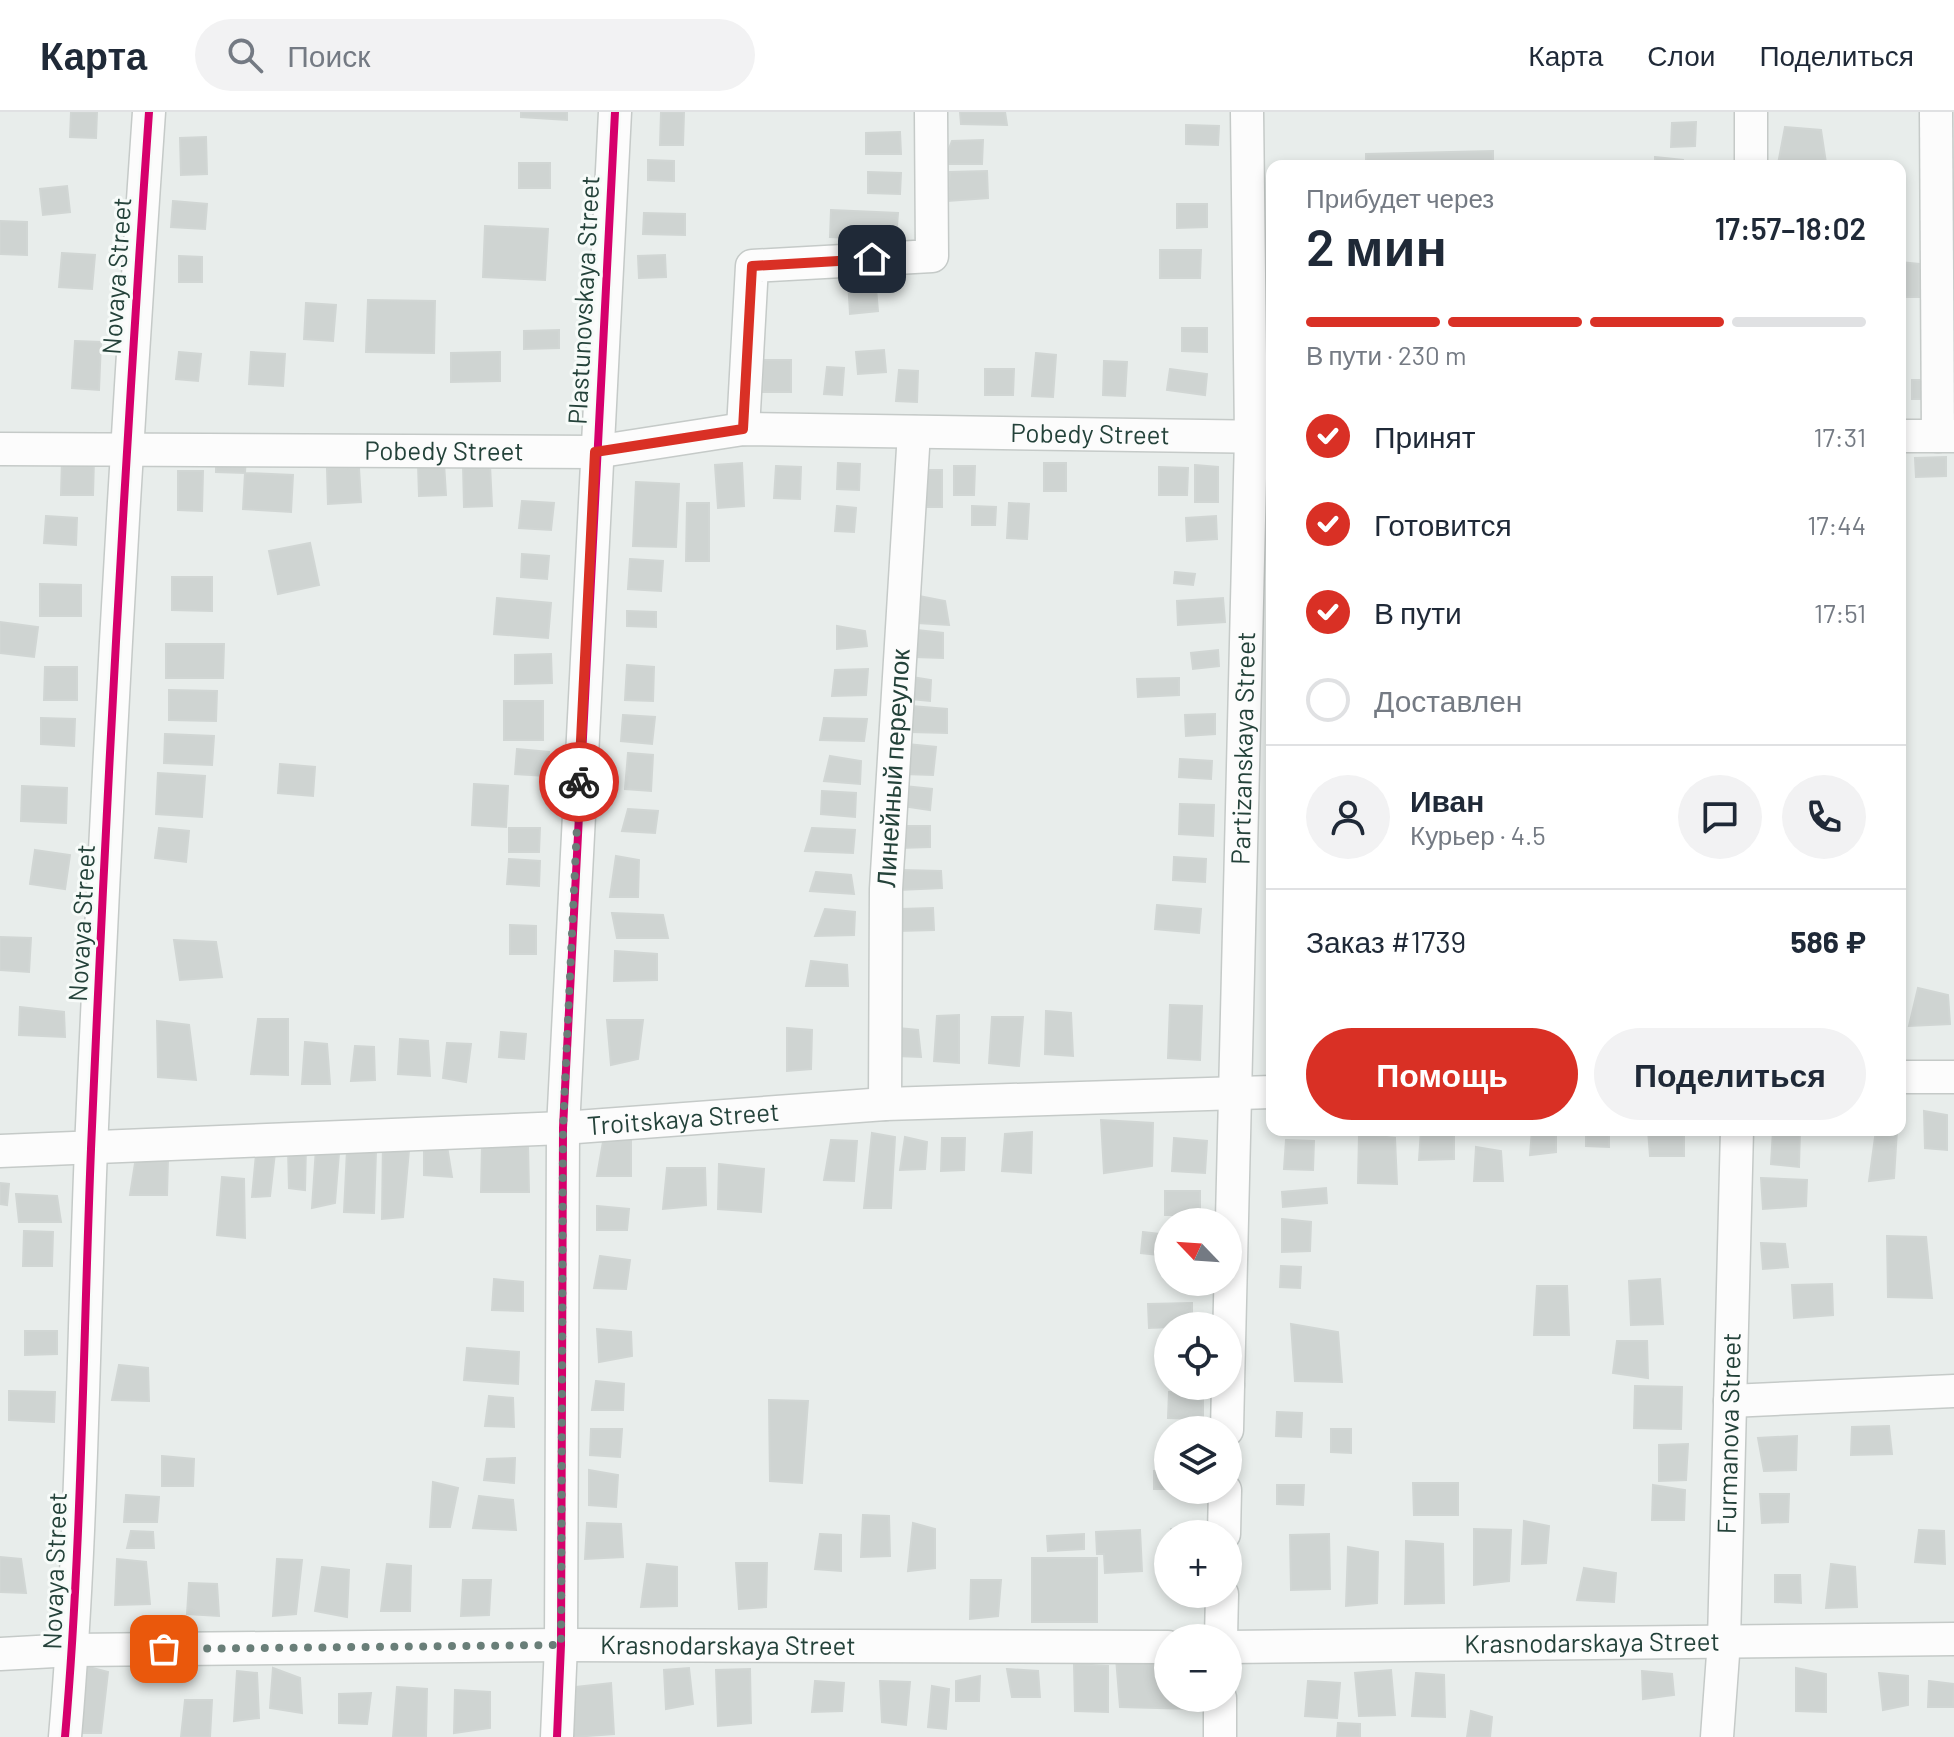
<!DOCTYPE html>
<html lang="ru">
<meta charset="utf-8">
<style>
body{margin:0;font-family:Barlow,sans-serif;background:#f2f2f3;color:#1f2937;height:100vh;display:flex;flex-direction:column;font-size:30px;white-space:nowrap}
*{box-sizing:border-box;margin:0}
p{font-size:26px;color:#747a83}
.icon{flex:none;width:44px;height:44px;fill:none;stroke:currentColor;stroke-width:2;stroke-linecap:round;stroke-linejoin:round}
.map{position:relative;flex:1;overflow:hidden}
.sheet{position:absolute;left:1266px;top:48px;width:640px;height:976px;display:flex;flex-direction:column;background:#fff;border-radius:16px;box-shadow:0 4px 12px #0003}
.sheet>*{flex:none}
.needle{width:52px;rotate:295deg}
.buttons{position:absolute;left:1154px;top:1096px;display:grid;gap:16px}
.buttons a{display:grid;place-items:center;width:88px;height:88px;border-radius:50%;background:#fff;box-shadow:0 4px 12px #0003;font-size:40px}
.pin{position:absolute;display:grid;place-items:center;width:68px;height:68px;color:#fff;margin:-34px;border-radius:16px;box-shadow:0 4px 12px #0006}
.courier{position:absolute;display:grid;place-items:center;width:80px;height:80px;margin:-40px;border:6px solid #d93025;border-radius:50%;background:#fff;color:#222;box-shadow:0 2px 10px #0007}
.head em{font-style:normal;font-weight:600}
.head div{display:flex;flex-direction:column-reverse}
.head{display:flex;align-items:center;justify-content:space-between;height:136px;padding:0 40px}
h1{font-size:52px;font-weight:600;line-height:60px}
.bar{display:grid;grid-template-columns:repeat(4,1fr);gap:12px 8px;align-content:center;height:96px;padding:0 40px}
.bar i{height:10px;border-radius:6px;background:#e0e1e3}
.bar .active{background:#d93025}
.bar p{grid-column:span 4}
.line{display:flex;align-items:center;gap:20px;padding:0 40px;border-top:2px solid #e0e1e3}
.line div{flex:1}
.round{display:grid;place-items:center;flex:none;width:84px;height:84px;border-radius:42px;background:#f2f2f3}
ol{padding:0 40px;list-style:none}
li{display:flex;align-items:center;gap:24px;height:88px}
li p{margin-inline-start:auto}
li .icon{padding:8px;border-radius:50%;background:#d93025;color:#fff;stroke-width:4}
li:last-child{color:#747a83}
li i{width:44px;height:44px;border:4px solid #e0e1e3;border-radius:50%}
.primary-button{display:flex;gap:16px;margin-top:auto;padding:16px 40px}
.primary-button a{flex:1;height:92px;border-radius:48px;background:#d93025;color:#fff;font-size:32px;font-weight:600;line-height:92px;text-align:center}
.primary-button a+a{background:#f2f2f3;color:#1f2937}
header{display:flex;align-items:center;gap:48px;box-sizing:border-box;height:112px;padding:0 40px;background:#fff;border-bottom:2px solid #e0e1e3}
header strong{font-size:38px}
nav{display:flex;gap:44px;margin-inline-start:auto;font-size:28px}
.search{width:560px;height:72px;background:#f2f2f3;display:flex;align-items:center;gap:20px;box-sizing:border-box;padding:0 28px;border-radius:44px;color:#747a83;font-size:30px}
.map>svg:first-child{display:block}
.building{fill:#cfd4d2;stroke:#d1d6d4;stroke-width:2}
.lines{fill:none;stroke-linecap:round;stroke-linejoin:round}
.minor-casing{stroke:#c5cac8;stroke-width:35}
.minor{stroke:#fcfcfc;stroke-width:32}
.cycleway-casing{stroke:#f7fbf9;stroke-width:13}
.cycleway{stroke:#d6006c;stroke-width:8}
.done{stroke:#697e78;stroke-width:8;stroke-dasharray:0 14.4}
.route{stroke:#d93025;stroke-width:10}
.labels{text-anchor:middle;stroke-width:6;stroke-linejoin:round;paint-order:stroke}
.street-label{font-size:26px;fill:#24423a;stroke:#f7fbf9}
</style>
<header>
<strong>Карта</strong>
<div class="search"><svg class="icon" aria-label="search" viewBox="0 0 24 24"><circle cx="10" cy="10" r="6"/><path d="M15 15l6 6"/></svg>Поиск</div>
<nav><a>Карта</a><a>Слои</a><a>Поделиться</a></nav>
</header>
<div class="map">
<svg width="1954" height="1625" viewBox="0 0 1954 1625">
<rect width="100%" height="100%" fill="#e8edeb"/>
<path class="building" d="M71,0H97L96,26L70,25Z
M521,0H567V8L521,5Z
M661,0H684L683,33H660Z
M960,0H1005L1007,13L961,12Z
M1696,10L1695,34L1671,35L1672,11Z
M1186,13L1219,14L1218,33L1186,32Z
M1785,15L1821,18L1826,51L1778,52Z
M900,20L901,42H866V21Z
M206,25L207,62L181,63L180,26Z
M983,28L982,52H943L952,29Z
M1493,39V54H1366V42Z
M1655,45L1683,48L1684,54H1655Z
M648,48L674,49V69L648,68Z
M519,51H550V76H519Z
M987,59L988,86L948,89L950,60Z
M868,60L901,61L900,82L868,81Z
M67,74L70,100L43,103L40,77Z
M173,89L207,92L205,117L171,115Z
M1177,92H1207V115L1177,116Z
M831,98L898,101L896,128L830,125Z
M644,101L685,102V123L643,122Z
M0,109L27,110V143L0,142Z
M485,114L548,117L545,168L483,165Z
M1160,138H1201L1200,166H1160Z
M62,141L95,143L92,177L59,175Z
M665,143L666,165L639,166L638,144Z
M179,144L202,145V170H179Z
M1900,150L1919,152V185H1900Z
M875,165L878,199L850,202L848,167Z
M368,188L435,189L434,241L366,240Z
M306,191L336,193L333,229L304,227Z
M1182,216H1207V240L1182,239Z
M559,218V236L524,237V219Z
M75,229L101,230L99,278L72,276Z
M884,238L886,260L858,262L856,240Z
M179,240L201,242L198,269L176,267Z
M251,240L285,242L283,274L249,272Z
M500,240V269L451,270V241Z
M1036,241L1056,243L1053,285L1032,284Z
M763,248H791V280H763Z
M1104,249L1127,250L1125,284L1103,283Z
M827,255L844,256L842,283L824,282Z
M985,257H1014L1013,283H985Z
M1170,257L1207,262L1205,283L1167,278Z
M899,258L918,259L917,290L896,289Z
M1912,268H1933V287H1912Z
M216,341L246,342L245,361L216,360Z
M1946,345V364L1916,365L1915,346Z
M62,347H94L93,383H61Z
M444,351L446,383L419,384L418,352Z
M742,351L744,394L718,396L715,353Z
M838,351L860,352L859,378L837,377Z
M1044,351H1066V379H1044Z
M463,353H490L492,394L464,395Z
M1195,353L1218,355V390H1195Z
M776,354L801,355L800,387L774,386Z
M954,354H975L974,383H954Z
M1159,355L1188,356L1187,383H1159Z
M359,356L361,390L328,392L327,357Z
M919,358H942V395H919Z
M178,359H203L202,399L178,398Z
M245,361L293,363L291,400L243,397Z
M636,370L679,372L676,435L633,434Z
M522,389L554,391L551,418L519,416Z
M687,391H709V449H686Z
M1009,391L1029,392L1027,427L1007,426Z
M837,394L856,396L854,420L835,419Z
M972,394L996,395L995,413H972Z
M46,404L77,406L76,433L44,431Z
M1216,404L1217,427L1187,429L1186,406Z
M310,431L319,473L278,482L269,439Z
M522,442L549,444L547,467L521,465Z
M630,447L663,449L661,479L628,477Z
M1175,460L1195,462L1193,473L1174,471Z
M172,465H212V499L172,498Z
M40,472L81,473V504H40Z
M919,484L945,489L949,513L918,511Z
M497,486L551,491L548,526L494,522Z
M1223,486L1225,510L1178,513L1177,489Z
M627,499L656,500V515L627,514Z
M0,510L38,515L34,545L0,541Z
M837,514L865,519L867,534L837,537Z
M917,518L943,521V546L915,545Z
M166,532H224L223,566H166Z
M1218,538L1219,554L1193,557L1191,541Z
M551,542L552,571L515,572V543Z
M627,553L654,555L653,589L625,588Z
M45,555H77V588H44Z
M868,557L866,583L832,584L835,558Z
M912,565L931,568L930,589L911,587Z
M1179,566V583L1138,585L1137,567Z
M169,578L217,579L216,609L169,608Z
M504,589H543V628H504Z
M911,594L947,597V621L911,620Z
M1215,602V622L1186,624L1185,603Z
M623,603L655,605L652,632L621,629Z
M41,606L75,607L74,634L41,632Z
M824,606L867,607L864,629L820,628Z
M165,622L214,624L212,653L164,651Z
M907,632L936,635L933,663L904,662Z
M517,637L549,640L546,664L515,662Z
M628,641L653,643L651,679L625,677Z
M830,644L861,649L860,672L824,669Z
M1180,647L1212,649L1211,667L1179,665Z
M280,652L315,655L313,684L278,681Z
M158,661L205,664L202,705L156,702Z
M474,672L508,674L506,715L472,713Z
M22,674L67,676L66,711L21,709Z
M904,674L932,677L930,698L902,694Z
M822,679L856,681L855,705L821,702Z
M1180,692L1214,693L1213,724L1179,722Z
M628,697L658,699L655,721L622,719Z
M902,714H930V735L899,736Z
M159,716L189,719L186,750L155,746Z
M509,716H540L539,740H509Z
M812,716L855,718L853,741L805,739Z
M35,738L70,743L65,777L30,772Z
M616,744L639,748L638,785H610Z
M1174,745L1206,747L1205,770L1173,768Z
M509,747L540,749L539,774L507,772Z
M901,758L941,759L942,776L899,778Z
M816,760L851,763L854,782L810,779Z
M1157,793L1201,797L1199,821L1155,817Z
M933,796L934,818L898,819L901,797Z
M825,797L855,800L854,823L815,824Z
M612,801L663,803L668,826H617Z
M510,813L536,814V842H510Z
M0,825L31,826L29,860L0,858Z
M174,828L216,830L222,865L180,868Z
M615,839L657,842V868L614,869Z
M811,849L847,853L848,874H806Z
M1918,876L1948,883L1950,912L1909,914Z
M1170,893L1202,894L1200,948L1168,946Z
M20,895L64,900L65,925L19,923Z
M1046,899L1071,901L1073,944L1045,942Z
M959,903V951L934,949L937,904Z
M992,905H1023L1019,954L989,951Z
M258,907H288V963L251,962Z
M607,908H643L638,947L611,953Z
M157,909L189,913L196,968L158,965Z
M787,916L812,918L811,957L787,959Z
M898,916L918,918L921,945L897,944Z
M501,920L526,922L524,947L499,945Z
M400,927L428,929L430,964L398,962Z
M305,930L327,932L330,972H302Z
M447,931L471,932L466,970L443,966Z
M355,934L374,935L375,968L351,969Z
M1924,999L1947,1003V1038L1925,1036Z
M1101,1008L1153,1011L1152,1054L1104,1061Z
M1421,1018H1454V1047L1419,1048Z
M1532,1018H1556V1040L1530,1043Z
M1586,1018H1609V1035L1586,1034Z
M1648,1018H1684V1044H1650Z
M1773,1018H1800L1799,1055L1771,1052Z
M1876,1018H1897L1894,1066L1869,1069Z
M1032,1020L1031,1061L1002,1059L1005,1022Z
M872,1021L895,1025L891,1096H864Z
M1359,1022L1395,1026L1397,1072L1358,1071Z
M604,1024L631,1026V1064H597Z
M905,1025L927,1030L925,1057L900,1058Z
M942,1026H965L964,1058L941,1059Z
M1174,1026L1207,1029L1205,1061L1172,1059Z
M383,1027H410L403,1105L382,1107Z
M831,1028L857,1029L854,1069L824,1068Z
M1286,1028L1314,1029L1313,1058L1284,1057Z
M528,1032L529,1080H481L482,1033Z
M306,1033L305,1078L289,1076L288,1037Z
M424,1034H447L452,1065L424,1063Z
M1476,1035L1501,1039L1503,1069H1474Z
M316,1036L339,1041L335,1091L312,1096Z
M347,1038L376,1039L374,1101L344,1100Z
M275,1041L270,1084L252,1085L256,1042Z
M136,1045L168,1047L167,1083H130Z
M719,1052L764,1057L761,1100L718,1097Z
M667,1056H705L706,1093L663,1097Z
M222,1065L244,1067L245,1126L217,1123Z
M1761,1066L1807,1068L1806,1094L1763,1097Z
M0,1071L9,1072L7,1093L0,1092Z
M1326,1076L1327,1091L1283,1095L1282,1080Z
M1165,1079H1200V1103H1165Z
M16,1082L57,1084L61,1110H19Z
M597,1094L629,1097L627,1118H597Z
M1282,1107L1311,1110L1310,1139L1282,1140Z
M24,1119L53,1120L52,1154H23Z
M1143,1120L1168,1123V1144L1141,1141Z
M1887,1124L1926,1125L1932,1186L1888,1185Z
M1761,1131L1785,1132L1788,1155L1763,1157Z
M600,1144L630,1148L626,1177L594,1176Z
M1281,1154L1301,1155L1300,1176L1280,1175Z
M494,1167L523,1170V1199L492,1198Z
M1660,1167L1663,1212L1631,1213L1629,1169Z
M1832,1172L1833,1203L1794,1206L1792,1173Z
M1537,1174H1567L1569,1223H1534Z
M1192,1191V1214L1149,1216L1148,1192Z
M1291,1212L1338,1220L1342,1270L1295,1269Z
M597,1217L631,1220L632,1244L599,1250Z
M25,1219H57V1242L25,1243Z
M1617,1229H1647L1648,1266L1613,1261Z
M467,1236L519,1240L518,1272L464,1268Z
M119,1253L148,1256L149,1289L112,1288Z
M596,1269L624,1272L623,1298H592Z
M1635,1274L1682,1275L1681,1317L1634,1316Z
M9,1279L55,1280L54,1310L9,1308Z
M1169,1280L1203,1281V1307L1168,1306Z
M489,1284L513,1286L514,1315L485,1314Z
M769,1288L808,1289L802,1371L770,1369Z
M1277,1300L1302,1301L1301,1325L1276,1324Z
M1889,1314L1892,1342L1851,1343L1852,1315Z
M591,1317H622L620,1345L590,1343Z
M1331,1317H1351V1341L1331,1340Z
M1797,1324L1796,1358L1764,1359L1758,1326Z
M1688,1332L1686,1368L1659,1369V1333Z
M162,1344L194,1347L193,1374H162Z
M515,1346L514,1371L484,1368L487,1347Z
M589,1358L618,1363L616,1395L589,1393Z
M1154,1359H1168V1377H1154Z
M433,1370L458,1376L450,1415H430Z
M1413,1371H1458V1403H1414Z
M1277,1373H1304L1303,1393L1277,1392Z
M1653,1373L1685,1378L1684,1408H1652Z
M1760,1382H1789L1788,1410L1762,1411Z
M126,1383L159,1385L157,1410H124Z
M479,1384L513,1388L516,1418L473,1416Z
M863,1403L889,1404L890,1444L861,1445Z
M1524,1409L1549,1414L1546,1451L1522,1452Z
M587,1411L621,1412L623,1445L585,1447Z
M913,1411L935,1417V1456L908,1459Z
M1198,1414V1422H1172L1171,1417Z
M1474,1417L1511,1418L1509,1469L1474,1473Z
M1140,1418L1142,1459L1105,1461L1104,1442H1097L1096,1420Z
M1919,1418L1944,1419L1945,1452L1915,1450Z
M131,1419L153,1420L154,1436H127Z
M820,1422L841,1423V1459L815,1457Z
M1084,1422V1437L1048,1439L1047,1424Z
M1329,1422L1330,1477L1291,1478L1290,1423Z
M1406,1429L1443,1432L1444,1491L1405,1492Z
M1348,1435L1378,1440L1377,1491L1346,1494Z
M0,1445L21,1447L26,1481L0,1480Z
M1032,1446H1097V1510H1032Z
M117,1447L146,1450L150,1492L115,1493Z
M277,1447L302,1448L296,1502L273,1504Z
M736,1451H767L766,1495L739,1497Z
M387,1452L411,1454L410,1499H381Z
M647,1452L677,1455V1494L641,1495Z
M1831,1452L1855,1455L1857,1495L1826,1496Z
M322,1455L349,1458L347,1505L315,1499Z
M1584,1456L1616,1461L1614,1490L1577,1488Z
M1775,1463H1800L1801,1491L1775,1490Z
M463,1468H491L489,1503L461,1504Z
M971,1468H1001L998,1504L970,1507Z
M189,1471L217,1472L219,1504L187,1502Z
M1116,1546L1168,1548V1586H1193L1194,1597L1120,1595Z
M1074,1552L1108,1554V1600L1075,1599Z
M85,1554L108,1560L101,1621H76Z
M273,1556L300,1566L302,1601L270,1596Z
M689,1556L693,1592L666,1597L664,1558Z
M1796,1556L1826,1562V1600L1796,1599Z
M750,1557L751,1611L718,1614L716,1558Z
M1007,1557L1038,1559L1040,1585H1012Z
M1391,1558L1395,1603L1359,1604L1355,1561Z
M237,1559L257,1561L259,1606L234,1609Z
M1642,1559L1672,1562L1674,1583L1643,1587Z
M1416,1561L1444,1563L1445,1605L1412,1604Z
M1879,1561L1908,1564V1593L1883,1598Z
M980,1564L979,1589H956V1569Z
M815,1569L844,1571L842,1599L812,1600Z
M880,1569L910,1570L906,1613L882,1610Z
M1308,1569L1340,1571L1337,1606L1305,1604Z
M1929,1569L1954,1572L1953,1595H1928Z
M611,1571L614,1622L573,1625L576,1575Z
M932,1574L949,1577L946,1617L928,1615Z
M397,1575L427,1577L426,1625H393Z
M455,1578L490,1580V1616L454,1621Z
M371,1581L367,1612L339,1611V1582Z
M185,1588H212L210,1625H181Z
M1471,1599L1492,1605L1490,1625H1467Z
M1338,1611L1360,1612V1625H1337Z"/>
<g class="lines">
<defs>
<g id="minor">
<path d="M1751,0V54"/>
<path d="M1936,0L1938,324"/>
<path d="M743,317L752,154L932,144L931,0"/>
<path d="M1900,324H1954"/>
<path id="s1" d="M0,337L595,340L743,317L1272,325"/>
<path d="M1900,965H1954"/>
<path id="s2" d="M885,992L886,777L914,320"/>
<path id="s3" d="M0,1039L563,1016L885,992L1272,980"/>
<path id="s4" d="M1228,1272L1251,325L1247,0"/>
<path d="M1730,1289L1954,1279"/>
<path d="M1227,1318L1228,1274"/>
<path d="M1224,1422L1225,1378"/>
<path d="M1221,1526L1222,1482"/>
<path id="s5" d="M1228,1535L1954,1527"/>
<path id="s6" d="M0,1542L73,1538L561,1533L1168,1535"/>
<path d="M65,1625C82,1430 83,1233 91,1037C106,691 125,345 149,0"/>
<path d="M557,1625L561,1533L563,1016L615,0"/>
<path d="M1220,1625V1586"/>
<path id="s7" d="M1717,1625L1724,1529L1737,1018"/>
</g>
</defs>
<use href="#minor" class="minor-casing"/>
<use href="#minor" class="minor"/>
<defs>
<path id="cycleway" d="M65,1625C82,1430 83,1233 91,1037C106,691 125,345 149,0
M557,1625L561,1533L563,1016L615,0"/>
</defs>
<use href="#cycleway" class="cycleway-casing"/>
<use href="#cycleway" class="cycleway"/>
</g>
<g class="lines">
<path class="done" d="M164,1537L561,1533L563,1016L579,670"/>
<path class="route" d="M579,670L595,340L743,317L752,154L872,147"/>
</g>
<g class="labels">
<g class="street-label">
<text transform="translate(117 164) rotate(-86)" y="9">Novaya Street</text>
<text transform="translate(584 188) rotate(-87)" y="9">Plastunovskaya Street</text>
<text dy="9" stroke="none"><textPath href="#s1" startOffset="1092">Pobedy Street</textPath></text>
<text dy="9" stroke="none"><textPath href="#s1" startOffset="444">Pobedy Street</textPath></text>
<text dy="9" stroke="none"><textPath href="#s4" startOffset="636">Partizanskaya Street</textPath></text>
<text dy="9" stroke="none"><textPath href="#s2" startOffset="336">Линейный переулок</textPath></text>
<text transform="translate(82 811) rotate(-87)" y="9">Novaya Street</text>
<text dy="9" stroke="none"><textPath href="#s3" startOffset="684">Troitskaya Street</textPath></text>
<text dy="9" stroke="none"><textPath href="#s7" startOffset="304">Furmanova Street</textPath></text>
<text transform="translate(55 1459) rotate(-88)" y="9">Novaya Street</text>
<text dy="9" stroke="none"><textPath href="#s5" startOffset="364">Krasnodarskaya Street</textPath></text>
<text dy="9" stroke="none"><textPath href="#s6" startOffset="728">Krasnodarskaya Street</textPath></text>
</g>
</g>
</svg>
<div class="buttons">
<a><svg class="needle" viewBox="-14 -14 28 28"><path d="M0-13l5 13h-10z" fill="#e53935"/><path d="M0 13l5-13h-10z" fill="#747a83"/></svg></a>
<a><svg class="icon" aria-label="locate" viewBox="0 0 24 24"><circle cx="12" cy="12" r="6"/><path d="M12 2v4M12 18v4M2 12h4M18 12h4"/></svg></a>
<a><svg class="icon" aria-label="layers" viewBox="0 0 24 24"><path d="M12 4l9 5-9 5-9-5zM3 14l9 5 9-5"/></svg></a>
<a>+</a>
<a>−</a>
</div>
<div class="pin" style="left:164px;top:1537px;background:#ea580c"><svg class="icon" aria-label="bag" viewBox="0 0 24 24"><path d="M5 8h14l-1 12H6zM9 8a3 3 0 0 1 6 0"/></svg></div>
<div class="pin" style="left:872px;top:147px;background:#1f2937"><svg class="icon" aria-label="home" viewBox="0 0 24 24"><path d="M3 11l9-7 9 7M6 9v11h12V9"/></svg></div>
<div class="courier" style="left:579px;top:670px"><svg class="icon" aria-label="bike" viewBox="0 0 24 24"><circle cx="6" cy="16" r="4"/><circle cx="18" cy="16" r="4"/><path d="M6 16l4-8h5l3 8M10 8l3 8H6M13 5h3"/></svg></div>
<section class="sheet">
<div class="head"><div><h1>2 мин</h1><p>Прибудет через</p></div><em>17:57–18:02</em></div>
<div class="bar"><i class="active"></i><i class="active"></i><i class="active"></i><i></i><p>В пути · 230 m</p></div>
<ol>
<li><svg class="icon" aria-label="check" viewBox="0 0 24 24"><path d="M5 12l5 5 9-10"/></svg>Принят<p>17:31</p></li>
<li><svg class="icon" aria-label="check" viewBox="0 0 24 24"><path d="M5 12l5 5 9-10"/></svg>Готовится<p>17:44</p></li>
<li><svg class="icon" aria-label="check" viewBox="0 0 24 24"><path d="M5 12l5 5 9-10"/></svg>В пути<p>17:51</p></li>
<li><i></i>Доставлен</li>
</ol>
<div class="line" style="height:144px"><a class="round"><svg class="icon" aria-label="person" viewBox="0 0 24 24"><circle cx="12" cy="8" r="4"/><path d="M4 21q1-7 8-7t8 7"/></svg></a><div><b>Иван</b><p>Курьер · 4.5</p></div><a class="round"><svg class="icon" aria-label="chat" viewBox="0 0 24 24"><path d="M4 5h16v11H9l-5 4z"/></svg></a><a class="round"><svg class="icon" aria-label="phone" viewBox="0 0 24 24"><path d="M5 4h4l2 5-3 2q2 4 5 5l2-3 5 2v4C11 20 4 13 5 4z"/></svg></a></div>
<div class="line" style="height:104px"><div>Заказ #1739</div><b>586 ₽</b></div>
<div class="primary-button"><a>Помощь</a><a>Поделиться</a></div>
</section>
</div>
